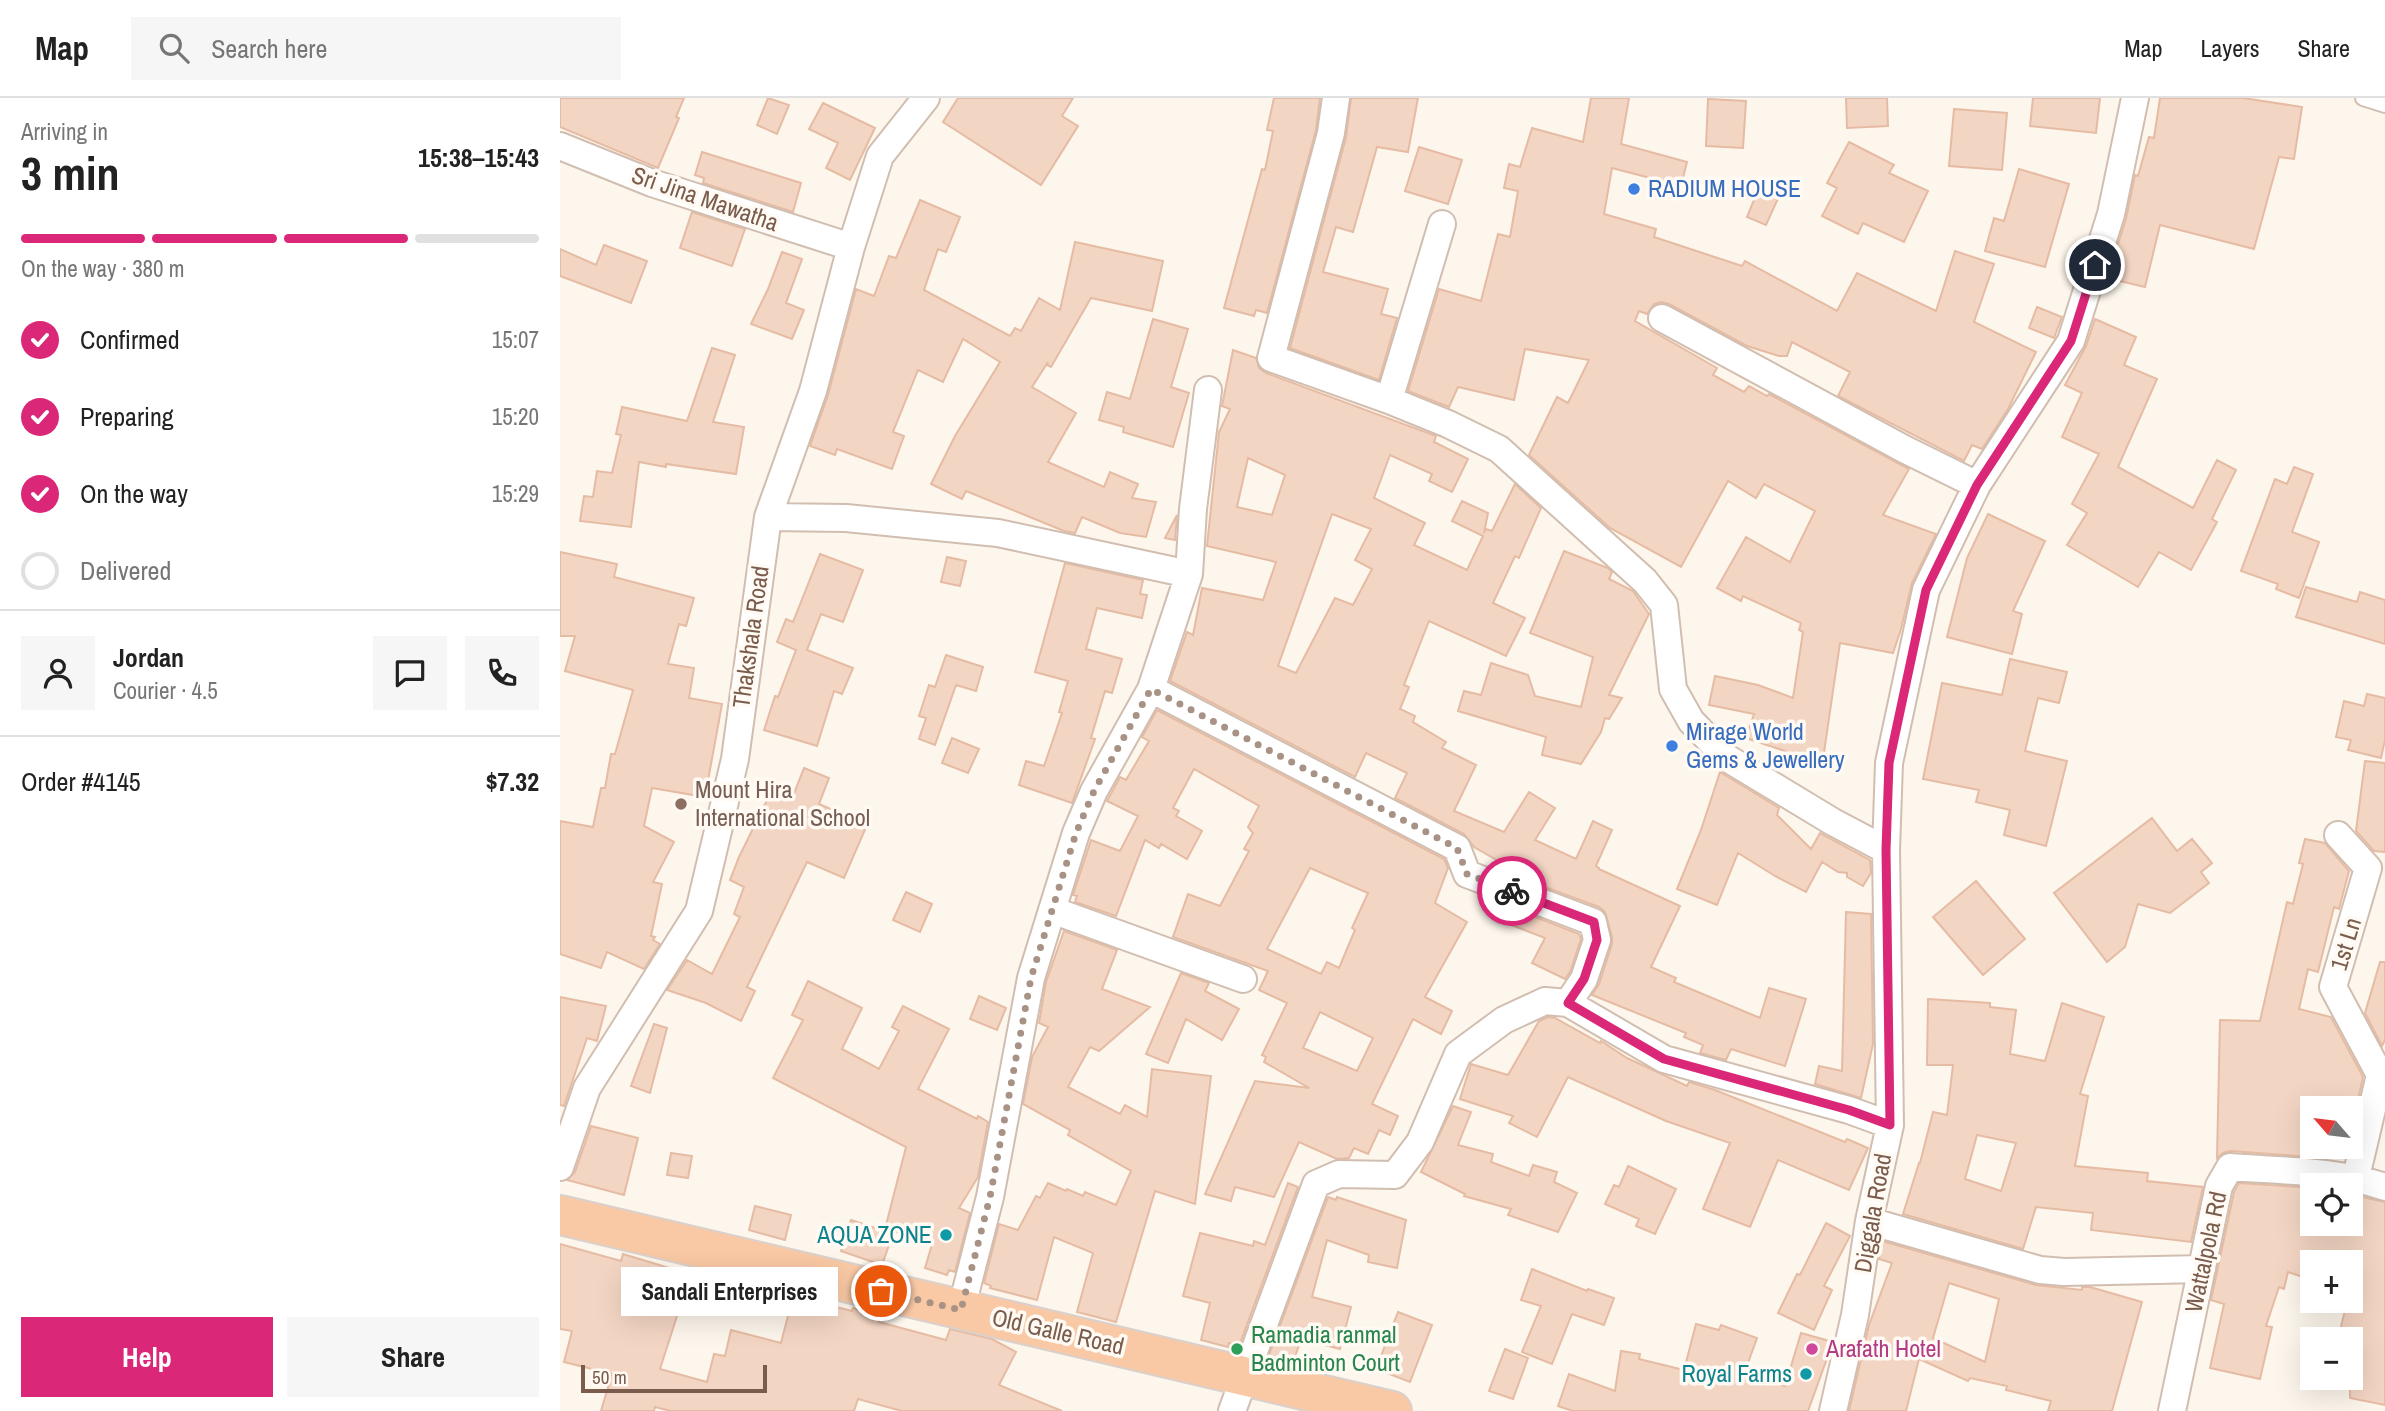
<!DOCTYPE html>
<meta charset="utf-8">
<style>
body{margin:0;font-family:"Archivo Narrow",sans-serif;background:#f6f6f6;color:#222;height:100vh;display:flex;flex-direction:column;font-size:26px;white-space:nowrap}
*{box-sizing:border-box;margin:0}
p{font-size:23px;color:#767676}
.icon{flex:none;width:38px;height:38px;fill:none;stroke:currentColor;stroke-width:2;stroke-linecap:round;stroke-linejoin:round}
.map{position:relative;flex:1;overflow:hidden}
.panel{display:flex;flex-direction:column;background:#fff;width:560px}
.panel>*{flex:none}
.needle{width:46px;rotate:298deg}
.buttons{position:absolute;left:1740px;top:998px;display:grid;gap:14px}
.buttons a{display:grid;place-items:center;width:63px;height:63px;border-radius:0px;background:#fff;box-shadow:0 7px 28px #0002;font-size:35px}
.scale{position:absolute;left:21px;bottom:18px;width:186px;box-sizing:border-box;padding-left:7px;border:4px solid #7a5c4d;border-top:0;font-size:19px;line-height:24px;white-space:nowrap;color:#7a5c4d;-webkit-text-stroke:5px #fffaf3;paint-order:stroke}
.pin{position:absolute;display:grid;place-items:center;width:60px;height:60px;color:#fff;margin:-30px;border:4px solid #fff;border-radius:50%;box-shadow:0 2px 7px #0007}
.courier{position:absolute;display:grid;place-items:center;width:70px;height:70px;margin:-35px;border:5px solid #db2777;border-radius:50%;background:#fff;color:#222;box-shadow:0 2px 9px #0007}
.bubble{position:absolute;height:49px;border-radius:0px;background:#fff;box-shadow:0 7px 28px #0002;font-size:23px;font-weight:700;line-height:49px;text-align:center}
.head em{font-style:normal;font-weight:700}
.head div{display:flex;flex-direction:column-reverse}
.head{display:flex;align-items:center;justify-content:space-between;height:119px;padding:0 21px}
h1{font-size:46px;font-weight:700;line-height:52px}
.bar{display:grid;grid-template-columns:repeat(4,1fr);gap:10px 7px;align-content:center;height:84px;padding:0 21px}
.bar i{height:9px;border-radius:5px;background:#e0e0e0}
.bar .current{background:#db2777}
.bar p{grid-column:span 4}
.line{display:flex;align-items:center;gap:18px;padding:0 21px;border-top:2px solid #e0e0e0}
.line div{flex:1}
.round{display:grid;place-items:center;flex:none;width:74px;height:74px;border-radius:0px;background:#f6f6f6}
ol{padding:0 21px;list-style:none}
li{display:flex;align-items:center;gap:21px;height:77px}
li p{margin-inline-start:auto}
li .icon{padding:7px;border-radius:50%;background:#db2777;color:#fff;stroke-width:4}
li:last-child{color:#767676}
li i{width:38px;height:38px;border:4px solid #e0e0e0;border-radius:50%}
.primary-button{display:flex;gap:14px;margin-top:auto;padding:14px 21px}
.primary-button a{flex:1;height:80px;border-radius:0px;background:#db2777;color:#fff;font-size:28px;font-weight:700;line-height:80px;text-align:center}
.primary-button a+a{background:#f6f6f6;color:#222}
header{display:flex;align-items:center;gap:42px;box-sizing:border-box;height:98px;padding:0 35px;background:#fff;border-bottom:2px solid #e0e0e0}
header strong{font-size:33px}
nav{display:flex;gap:38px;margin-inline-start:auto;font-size:24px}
.search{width:490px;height:63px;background:#f6f6f6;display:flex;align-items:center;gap:18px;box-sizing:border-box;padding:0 24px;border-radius:0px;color:#767676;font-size:26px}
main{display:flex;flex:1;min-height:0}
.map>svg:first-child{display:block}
.building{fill:#f3d5c3;stroke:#e6bba3;stroke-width:2;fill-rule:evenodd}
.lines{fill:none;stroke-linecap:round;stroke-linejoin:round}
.service-casing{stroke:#d1beb0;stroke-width:18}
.minor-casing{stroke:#d1beb0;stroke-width:30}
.trunk-casing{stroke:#dad1cd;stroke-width:42}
.service{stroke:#fff;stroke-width:14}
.minor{stroke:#fff;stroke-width:26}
.trunk{stroke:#f9c8a4;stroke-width:38}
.done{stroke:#a89285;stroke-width:7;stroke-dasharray:0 12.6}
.route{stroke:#db2777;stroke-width:9}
.shop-dot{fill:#3f7fe0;stroke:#fffaf3;stroke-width:2.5}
.education-dot{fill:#8d6e63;stroke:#fffaf3;stroke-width:2.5}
.culture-dot{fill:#0f9aa8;stroke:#fffaf3;stroke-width:2.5}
.leisure-dot{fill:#2e9e5b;stroke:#fffaf3;stroke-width:2.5}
.hotel-dot{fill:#d1479c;stroke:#fffaf3;stroke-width:2.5}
.labels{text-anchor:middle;stroke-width:7;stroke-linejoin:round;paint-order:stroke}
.shop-label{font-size:24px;fill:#366cbe;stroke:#fffaf3;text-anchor:start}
.street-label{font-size:24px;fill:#7a5c4d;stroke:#fffaf3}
.education-label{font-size:24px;fill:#785e54;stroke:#fffaf3;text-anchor:start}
.culture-label{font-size:24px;fill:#0d838f;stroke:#fffaf3;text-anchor:end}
.leisure-label{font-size:24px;fill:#27864d;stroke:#fffaf3;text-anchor:start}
.hotel-label{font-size:24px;fill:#b23c85;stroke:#fffaf3;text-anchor:start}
</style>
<header>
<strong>Map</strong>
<div class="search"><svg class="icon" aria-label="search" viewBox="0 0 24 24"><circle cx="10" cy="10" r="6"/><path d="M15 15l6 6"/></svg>Search here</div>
<nav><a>Map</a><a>Layers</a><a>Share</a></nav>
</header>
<main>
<section class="panel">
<div class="head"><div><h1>3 min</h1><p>Arriving in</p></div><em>15:38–15:43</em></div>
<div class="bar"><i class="current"></i><i class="current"></i><i class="current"></i><i></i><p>On the way · 380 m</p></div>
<ol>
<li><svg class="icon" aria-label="check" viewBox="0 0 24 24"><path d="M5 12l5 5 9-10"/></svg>Confirmed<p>15:07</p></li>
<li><svg class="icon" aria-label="check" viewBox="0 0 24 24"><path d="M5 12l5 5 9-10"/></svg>Preparing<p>15:20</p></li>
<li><svg class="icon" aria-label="check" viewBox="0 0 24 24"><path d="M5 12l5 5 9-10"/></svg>On the way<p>15:29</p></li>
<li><i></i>Delivered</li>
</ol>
<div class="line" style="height:126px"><a class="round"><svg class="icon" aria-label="person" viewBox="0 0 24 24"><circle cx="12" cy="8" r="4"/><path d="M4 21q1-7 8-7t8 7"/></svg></a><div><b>Jordan</b><p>Courier · 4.5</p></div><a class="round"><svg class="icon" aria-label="chat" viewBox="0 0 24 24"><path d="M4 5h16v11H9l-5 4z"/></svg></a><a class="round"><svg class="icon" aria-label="phone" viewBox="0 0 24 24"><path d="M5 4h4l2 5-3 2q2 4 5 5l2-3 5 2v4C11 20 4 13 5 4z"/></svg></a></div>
<div class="line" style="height:91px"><div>Order #4145</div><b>$7.32</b></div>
<div class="primary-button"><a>Help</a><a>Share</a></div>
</section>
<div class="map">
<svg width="1825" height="1313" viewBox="0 0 1825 1313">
<rect width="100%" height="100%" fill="#fdf6ec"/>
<path class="building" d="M0,0H124L116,19L119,20L98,70L0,29Z
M208,0L229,7L217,36L197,27Z
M398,0H513L502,18L518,28L481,87L383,24Z
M714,0H760L756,32L707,215L696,212L694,218L664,210L702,71L705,72L713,33L707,32Z
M791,0H858L848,54L817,49L793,134L776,129L763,174L828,191L821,216L837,220L819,282L730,250L786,39Z
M1031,0H1069L1061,46L1127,64L1121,88L1052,70L1044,116L1096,131L1094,139L1182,168L1185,163L1277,213L1297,175L1376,213L1395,153L1434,166L1414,224L1476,254L1448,311L1422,351L1412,347L1404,363L1278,298L1290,274L1232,244L1227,258H1219L1187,248L1109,206L1101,204L1094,206L1087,216L1079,213L1075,223L1157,270L1153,277L1184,294L1189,288L1207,298L1209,296L1349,371L1323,417L1376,436L1352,485L1341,531L1333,555L1280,545L1262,668L1224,662L1225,653L1186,640L1194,616L1149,607L1155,578L1198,587L1233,600L1243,534L1239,532L1241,525L1183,498L1181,503L1157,490L1186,439L1230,464L1255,413L1204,386L1196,400L1168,383L1121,469L1050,430L969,357L997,299L1008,305L1029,262L965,251L954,302L898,289L889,309L848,293L879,191L921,203L938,136L950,139L958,93L944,90L949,66L960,69L972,30L1023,44Z
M1286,0H1327L1328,28L1287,30Z
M1473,0H1540L1536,35L1470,28Z
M1600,0H1683L1742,9L1734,61L1719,59L1694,151L1600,127L1585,189L1547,180L1566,121L1575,77L1578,78L1589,39L1594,40Z
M1148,1L1186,3L1183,50L1146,48Z
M263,5L315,30L290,82L266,70L278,45L249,31Z
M1394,11L1447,15L1442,72L1389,68Z
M1289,44L1334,67L1329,75L1368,93L1344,144L1303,125L1298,136L1262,118L1277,90L1267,85Z
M859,49L902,62L888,106L845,93Z
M142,54L241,85L233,114L143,85L144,80L135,77Z
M1459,71L1509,86L1485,169L1425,153L1434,120L1444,123Z
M1200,87L1220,96L1206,127L1187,119Z
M360,102L400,119L386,154L378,151L364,192L450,238L455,230L461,233L479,200L500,212L515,144L603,163L592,213L531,200L491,269L487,267L488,264L472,289L516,315L488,364L544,389L550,374L578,386L572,400L596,404L586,439L560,435L522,419L515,435L504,433L406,393L402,401L371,386L395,338L440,264L403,241L383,284L358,272L333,334L344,338L332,371L277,351L275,357L250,348L268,297L296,191L314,198L329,158L336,160Z
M132,114L185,131L172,168L120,150Z
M44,147L87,163L71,205L0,178V151L36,167Z
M222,154L242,161L226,205L244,212L232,241L191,226L208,191Z
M1477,209L1502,219L1494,240L1469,230Z
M593,221L628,231L611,289L629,295L613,349L563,334L564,329L539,322L547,294L570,301Z
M1535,221L1576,239L1564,267L1597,281L1558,369L1633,410L1657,362L1676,372L1652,421L1657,424L1631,472L1599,454L1578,489L1507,447L1527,415L1512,406L1539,356L1502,339L1522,295L1505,287L1526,248Z
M152,250L175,257L153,324L184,329L176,376L106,366V369L79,364L71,429L20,423L24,398L33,399L37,373L52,375L61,337L56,336L62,309L127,323Z
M673,252L696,260L699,270L706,275L876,338L874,344L908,361L892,394L869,383L872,376L830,357L814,400L865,425L854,447L907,472L923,438L892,423L902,403L928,415L924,435L926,431L932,433L955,386L981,410L959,460L955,458L933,505L965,520L946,558L869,523L844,587L849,589L840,611L855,618L853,624L886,644L882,650L916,667L894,713L944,734L969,694L995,710L975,742L1016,761L1033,723L1052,732L1036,768L1039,770V771L1120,808L1091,869L1116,880L1114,884L1200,920L1209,890L1246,901L1225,968L1171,951L1166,962L1140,955L1143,947L1124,939L1126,935L1032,897L1039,886L1052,846V839L1045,814L1039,809L958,779L959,775L914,749L904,736L835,700L847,675L806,655L795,679L610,583L627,534L633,537L642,490L703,502L716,464L647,448L659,334L670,311L662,308ZM688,360L725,377L712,417L677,409ZM772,416L811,431L795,462L812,471L793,507L775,500L736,575L718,568Z
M1734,369L1753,376L1732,434L1759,444L1739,500L1716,491L1718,486L1681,473L1715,381L1727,386Z
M1428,416L1485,443L1453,513L1462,516L1452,556L1387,539L1407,460Z
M617,417L615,442L605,440Z
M1004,453L1048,470L1052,474L1049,481L1073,493L1089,516L1049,597L1062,600L1049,621L1045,620L1041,634L1021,666L982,657L986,639L898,613L904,593L921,597L931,565L968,577L975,598L1021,609L1033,559L970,535Z
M0,454L57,466L54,479L134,500L126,528L119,526L108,566L134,570L129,600L162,606L145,699L92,690L84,728L114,744L93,784L102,786L91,838L95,839L93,842L100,846L84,871L47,854L41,870L0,856V723L33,729L41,690H45L51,656H55L73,592L5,573L15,538H0Z
M260,456L303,472L283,524L261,516L247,552L293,570L282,596L274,593L257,648L204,632L215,598L218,599L236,552L217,544L226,521L233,524Z
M387,459L406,463L400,488L381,484Z
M505,465L583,482L580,496L587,497L582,520L537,510L526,551L562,561L552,595L545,593L531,640L535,641L512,705L459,687L466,663L484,668L502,615L499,614L508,583L475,574Z
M1746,489L1797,504L1800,494L1825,502V546L1736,519Z
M386,557L423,569L416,593L396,587L375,647L359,641L366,620L359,618L369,587L375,589Z
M1450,561L1507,574L1499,605L1478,600L1465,653L1507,663L1486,748L1444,737L1450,712L1416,704L1419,692L1363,681L1382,585L1442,597Z
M1807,596L1825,600V642L1821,660L1788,652L1791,642L1776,639L1784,603L1804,608Z
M597,612L884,761L888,770L875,805L907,824L865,899L892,913L881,936L853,921L812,1006L838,1018L830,1037L819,1032L808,1056L794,1050L789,1060L777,1061L739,1044L714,1099L675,1089L671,1103L645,1096L695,983L749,990L704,964L706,959L702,957L727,905L699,892L708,873L613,839L628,796L660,808L689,753L684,751L693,735L688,729L699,708L634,671L613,710L619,713L616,718L642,733L627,761L601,746L599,750L585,742L556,818L515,804L517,798L513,797L531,742L560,753L578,718L547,703L560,679L566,682L589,643L582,639ZM750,770L808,795L792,830L795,832L779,870L767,864L761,876L707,851ZM760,914L813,940L797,973L743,950Z
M392,640L419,651L408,675L382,665Z
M1805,663L1825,665V754L1814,753L1796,733Z
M244,670L269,680L259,706L307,727L284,780L247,764L187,889L195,893L181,923L146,905L107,892L127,862L152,876L180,819L174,816L184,789L170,782L179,759L211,694L231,703Z
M1160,674L1219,710L1217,717L1251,751L1260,735L1310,762L1311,775L1303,788L1287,779V775L1278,774L1262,764L1246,794L1215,778L1178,755L1157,807L1117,791L1141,732Z
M1592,720L1617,753L1632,741L1652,765L1641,774L1649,785L1610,815L1578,806L1565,849L1547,864L1494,795Z
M1745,741L1765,745L1789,773L1779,811L1774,809L1758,874L1748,871L1739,911L1771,919L1803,979L1799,997L1793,1010H1752V1059L1671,1053L1663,1055L1657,1060L1660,922L1700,923L1727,804L1733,806L1743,766L1739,765Z
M1416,783L1465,841L1423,877L1373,819Z
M346,794L372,806L360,834L333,822Z
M947,808L1019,836L1021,841L1010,874L1005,881L972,865L985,840L941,823Z
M1286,814L1311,816L1313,946L1301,1000L1255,986L1259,968L1282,973Z
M504,833L557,852L542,891L590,909L539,953L530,949L508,989L560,1016L565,1007L587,1019L592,971L651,978L635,1106L595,1093L556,1224L517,1214L533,1155L494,1139L477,1202L430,1190L431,1188L424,1185L439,1126L458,1132L476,1098L480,1100L488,1085L506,1093L507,1091L523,1098L525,1094L556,1107L571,1073L508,1037L510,1032L463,1006L472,959L488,929L479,925L486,884Z
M1820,864H1825V942L1822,948L1805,915Z
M621,875L649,885L645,893L679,911L662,942L626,921L608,965L586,956Z
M248,883L302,910L282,951L319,971L339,933L332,929L343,908L389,931L358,991L417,1021L418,1018L428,1024L418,1079L399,1110L410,1115L395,1174L389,1172L387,1177L365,1170L373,1143L325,1131L346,1049L213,980L243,922L232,917Z
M419,898L446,910L437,932L410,921Z
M0,899L46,908L37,943L27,940L4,1008L0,1007Z
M1368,901L1430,905V909L1456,912L1450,956L1485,963L1502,905L1544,919L1520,996L1528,998L1515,1068L1588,1075L1587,1083L1643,1089L1631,1144L1531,1132L1533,1115L1476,1109L1463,1151L1343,1116L1359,1065H1360L1373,1014L1387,1017L1393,967H1367ZM1417,1037L1456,1045L1441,1093L1405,1081Z
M988,919L995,920L1040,945L1041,943L1067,960L1127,988L1129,984L1155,992L1285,1044L1287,1041L1308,1050L1289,1092L1218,1062L1190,1129L1143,1111L1170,1045L1106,1023L1008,979L977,1039L949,1025L953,1018L900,1001L911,966L948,977L979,923Z
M94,926L107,930L90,995L71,988Z
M893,1008L911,1014L898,1047L933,1056L931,1064L969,1078L973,1067L997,1074L994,1084L1017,1095L998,1134L948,1117L951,1111L904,1098L905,1096L861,1074Z
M31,1028L78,1040L64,1097L7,1082L15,1074Z
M111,1055L132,1058L128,1080L107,1077Z
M1068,1068L1116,1091L1095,1136L1076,1128L1079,1121L1045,1106L1054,1087L1059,1089Z
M728,1085L738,1089L679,1248L669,1245L668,1249L641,1242L650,1205L623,1198L640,1135L693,1148L694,1143L705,1147Z
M1679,1085L1752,1090V1125H1790L1793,1097L1825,1104V1307L1790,1300V1241H1778L1785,1212L1790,1214V1164H1752V1182L1728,1174L1724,1191L1719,1189L1706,1228L1712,1229L1700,1281L1650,1270L1664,1206L1651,1202L1674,1094Z
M768,1099L776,1102L777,1099L846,1122L837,1170L808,1164L809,1157L767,1142L752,1199L791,1209L780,1251L741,1241L733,1265L709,1257Z
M195,1108L231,1117L225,1142L189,1132Z
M291,1122L333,1136L322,1167L281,1153Z
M1266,1125L1290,1138L1264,1188L1272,1192L1254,1232L1218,1215L1237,1176L1240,1177Z
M1322,1143L1476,1187L1522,1192V1189H1530L1582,1204L1552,1313H1488L1491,1303L1446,1292L1447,1288L1410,1280L1408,1283L1359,1261L1346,1313H1289L1309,1227L1332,1165L1319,1161ZM1389,1185L1439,1201L1425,1264L1373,1240Z
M0,1146L61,1163L63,1156L136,1178L124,1217L118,1215L100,1271L147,1284L154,1256L165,1258L171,1232L221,1245L233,1198L292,1213L293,1210L321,1218L319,1224L386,1242L390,1231L432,1241L456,1254L439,1287L502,1313H342L298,1301L294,1313H111L95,1309L94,1313H41L52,1276L4,1264L12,1233L0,1231Z
M972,1171L1027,1193L1028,1191L1054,1200L1044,1227L1012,1216L992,1266L962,1254L981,1208L961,1202Z
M838,1214L872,1227L850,1284L816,1271Z
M1136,1226L1159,1232L1161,1227L1197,1240L1184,1276L1225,1288L1241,1235L1273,1244L1248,1313H1013L998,1308L1009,1276L1055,1293L1061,1253L1080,1256L1079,1261L1124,1272Z
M945,1251L968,1260L953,1301L929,1293Z"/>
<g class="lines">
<defs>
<path id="service" d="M1803,0L1825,7"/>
<path id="minor" d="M776,0L771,35L711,260L829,302L888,326L939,351L1085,483L1104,507L1113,591L1131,623L1167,660L1273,724L1326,752
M0,48L92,85L291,149
M1102,220L1344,351L1417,387
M829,302L882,126
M208,419L286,420L438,435L629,476
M591,591L897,750L907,776L1033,824L1037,842L1024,881L1008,905
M1778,737L1808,770L1773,889L1820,977L1796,1079
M492,812L683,881
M0,1069L27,990L139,813L175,661L208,419L253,293L291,149L320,58L366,0
M1309,1123L1480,1172L1504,1174L1642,1171
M401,1212L430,1099L471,880L516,735L534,693L591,591L629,476L633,411L648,292
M672,1313L756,1086L779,1076L835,1077L860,1044L898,956L944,922L985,903L1008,905L1104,961L1289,1012L1330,1027
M1273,1313L1295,1217L1309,1123L1330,1027L1326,752L1329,665L1366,492L1417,387L1511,243L1551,116L1575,0
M1612,1313L1659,1088L1670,1069C1722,1073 1775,1072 1825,1089"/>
<path id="trunk" d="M0,1117L832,1313"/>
</defs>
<use href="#service" class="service-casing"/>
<use href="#minor" class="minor-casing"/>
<use href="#trunk" class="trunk-casing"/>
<use href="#service" class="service"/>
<use href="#minor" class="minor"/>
<use href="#trunk" class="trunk"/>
</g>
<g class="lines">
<path class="done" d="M321,1193L401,1212L430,1099L471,880L516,735L534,693L591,591L897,750L907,776L952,793"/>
<path class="route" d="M952,793L1034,824L1037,842L1024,881L1008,905L1104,961L1289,1012L1330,1027L1326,752L1329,665L1366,492L1417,387L1511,243L1535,167"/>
</g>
<g class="shop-dot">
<circle cx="1074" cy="91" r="7"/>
<circle cx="1112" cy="648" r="7"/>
</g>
<circle class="education-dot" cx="121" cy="706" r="7"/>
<g class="culture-dot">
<circle cx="386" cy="1137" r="7"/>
<circle cx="1246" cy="1276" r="7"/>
</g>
<circle class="leisure-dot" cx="677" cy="1251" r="7"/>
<circle class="hotel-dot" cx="1252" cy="1251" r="7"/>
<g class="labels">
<g class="shop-label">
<text x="1088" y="99">RADIUM HOUSE</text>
<text x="1126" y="642">Mirage World<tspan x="1126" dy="28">Gems &amp; Jewellery</tspan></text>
</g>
<g class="street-label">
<text transform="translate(145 101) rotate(19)" y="8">Sri Jina Mawatha</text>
<text transform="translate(191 539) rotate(-82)" y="8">Thakshala Road</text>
<text transform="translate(1786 846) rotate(-73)" y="8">1st Ln</text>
<text transform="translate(1313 1115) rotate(-80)" y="8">Diggala Road</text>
<text transform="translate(1646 1154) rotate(-78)" y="8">Wattalpola Rd</text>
<text transform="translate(498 1234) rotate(13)" y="8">Old Galle Road</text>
</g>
<g class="education-label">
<text x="135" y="700">Mount Hira<tspan x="135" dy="28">International School</tspan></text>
</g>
<g class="culture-label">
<text x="372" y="1145">AQUA ZONE</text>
<text x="1232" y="1284">Royal Farms</text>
</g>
<g class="leisure-label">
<text x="691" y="1245">Ramadia ranmal<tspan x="691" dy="28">Badminton Court</tspan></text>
</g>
<g class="hotel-label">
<text x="1266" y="1259">Arafath Hotel</text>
</g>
</g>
</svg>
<div class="buttons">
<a><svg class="needle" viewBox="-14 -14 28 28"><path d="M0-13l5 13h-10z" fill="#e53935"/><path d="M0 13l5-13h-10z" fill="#767676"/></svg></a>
<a><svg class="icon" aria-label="locate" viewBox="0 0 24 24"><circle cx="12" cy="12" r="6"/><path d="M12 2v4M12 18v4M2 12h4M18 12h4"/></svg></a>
<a>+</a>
<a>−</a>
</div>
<div class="scale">50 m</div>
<div class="pin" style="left:321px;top:1193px;background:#ea580c"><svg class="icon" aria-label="bag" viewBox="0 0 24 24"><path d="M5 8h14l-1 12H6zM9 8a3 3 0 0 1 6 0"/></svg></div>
<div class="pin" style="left:1535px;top:167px;background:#1f2937"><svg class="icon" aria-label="home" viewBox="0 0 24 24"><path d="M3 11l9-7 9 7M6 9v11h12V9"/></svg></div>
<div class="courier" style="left:952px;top:793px"><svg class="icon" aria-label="bike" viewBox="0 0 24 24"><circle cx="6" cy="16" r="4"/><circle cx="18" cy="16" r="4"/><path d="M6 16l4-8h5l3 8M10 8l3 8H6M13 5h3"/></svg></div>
<div class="bubble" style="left:61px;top:1169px;width:217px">Sandali Enterprises</div>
</div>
</main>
